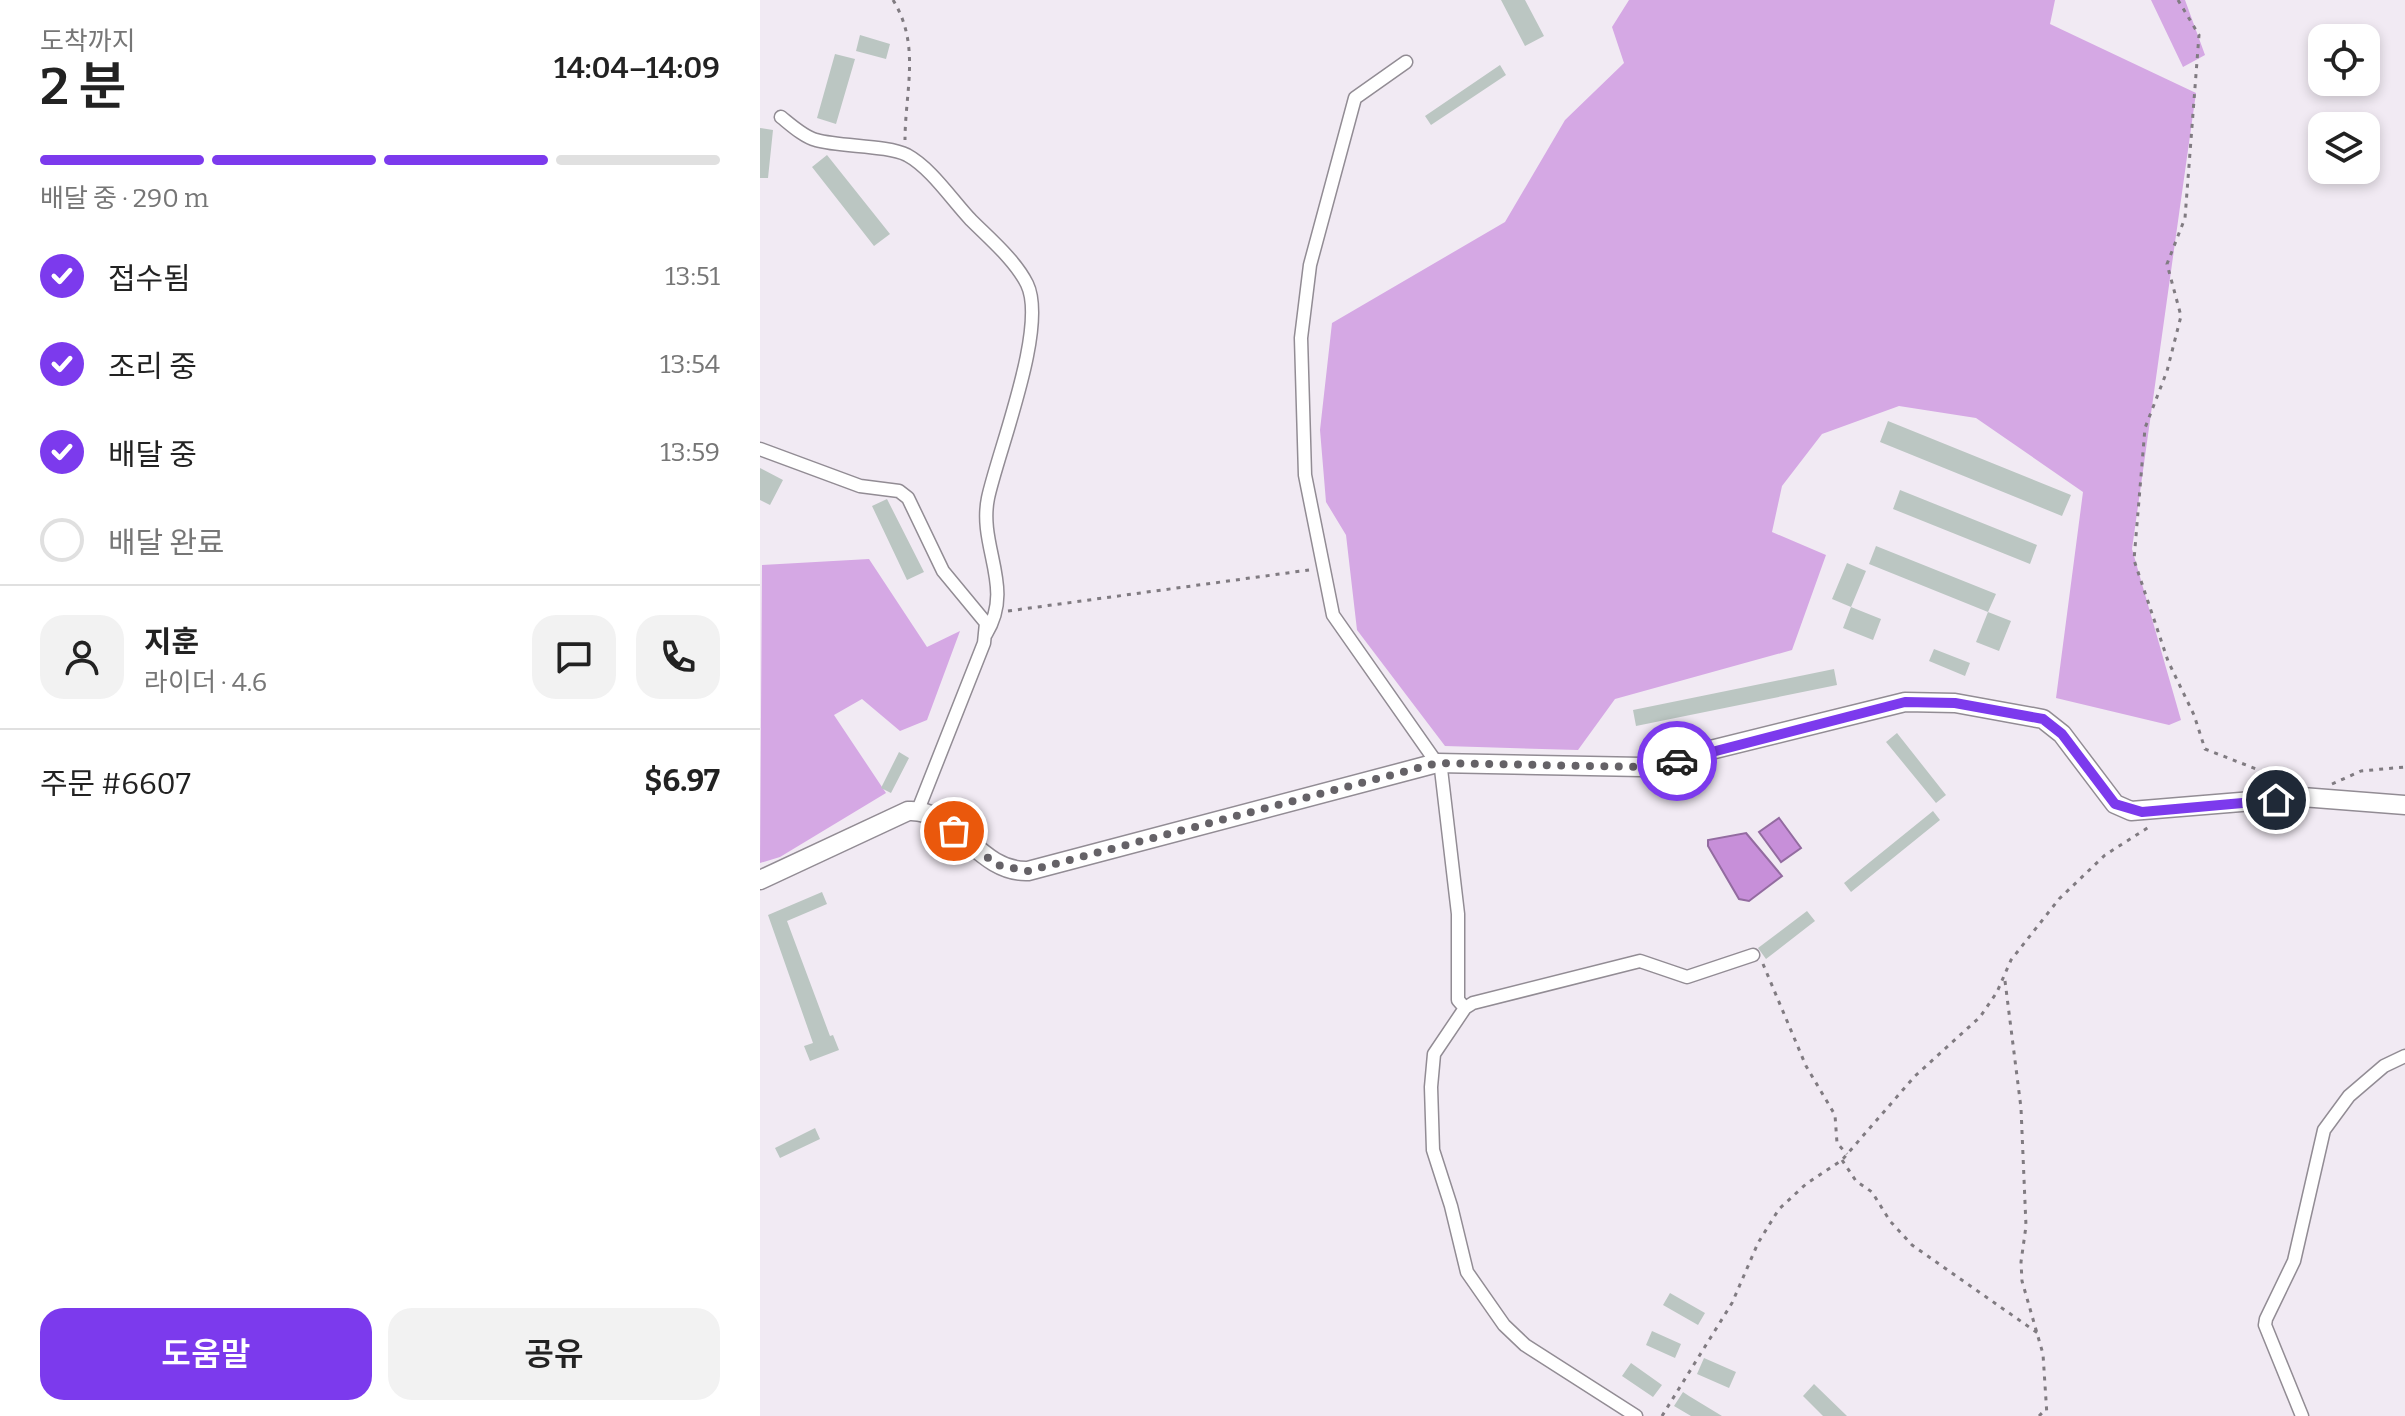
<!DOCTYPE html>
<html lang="ko">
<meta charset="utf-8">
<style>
body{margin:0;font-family:Bitter,"Noto Sans KR",serif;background:#f2f2f2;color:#222;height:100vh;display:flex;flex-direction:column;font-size:30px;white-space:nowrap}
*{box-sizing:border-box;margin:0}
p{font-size:26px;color:#767676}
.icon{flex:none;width:44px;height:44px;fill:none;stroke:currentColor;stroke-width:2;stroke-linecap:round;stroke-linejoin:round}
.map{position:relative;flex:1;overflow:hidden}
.panel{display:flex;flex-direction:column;background:#fff;width:760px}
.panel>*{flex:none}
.tools{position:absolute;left:1548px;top:24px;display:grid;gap:16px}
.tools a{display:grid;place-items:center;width:72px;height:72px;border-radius:16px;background:#fff;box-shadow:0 4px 12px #0003;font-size:40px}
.pin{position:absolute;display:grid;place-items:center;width:68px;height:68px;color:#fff;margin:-34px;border:4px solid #fff;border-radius:50%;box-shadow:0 2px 8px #0007}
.courier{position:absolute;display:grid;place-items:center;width:80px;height:80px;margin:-40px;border:6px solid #7c3aed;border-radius:50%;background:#fff;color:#222;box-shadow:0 2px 10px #0007}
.headline em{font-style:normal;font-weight:600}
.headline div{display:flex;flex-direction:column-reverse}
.headline{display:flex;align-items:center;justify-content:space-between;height:136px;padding:0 40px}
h1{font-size:52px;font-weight:600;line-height:60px}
.bar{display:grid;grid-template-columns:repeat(4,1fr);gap:12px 8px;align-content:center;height:96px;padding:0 40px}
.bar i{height:10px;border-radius:6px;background:#e0e0e0}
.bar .current{background:#7c3aed}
.bar p{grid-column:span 4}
.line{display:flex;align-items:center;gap:20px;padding:0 40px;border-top:2px solid #e0e0e0}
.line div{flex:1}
.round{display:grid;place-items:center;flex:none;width:84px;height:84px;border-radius:24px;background:#f2f2f2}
ol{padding:0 40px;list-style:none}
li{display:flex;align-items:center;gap:24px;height:88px}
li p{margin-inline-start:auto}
li .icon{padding:8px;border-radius:50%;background:#7c3aed;color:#fff;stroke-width:4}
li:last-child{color:#767676}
li i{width:44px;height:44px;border:4px solid #e0e0e0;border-radius:50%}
.cta{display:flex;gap:16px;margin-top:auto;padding:16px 40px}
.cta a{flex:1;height:92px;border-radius:24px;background:#7c3aed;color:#fff;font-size:32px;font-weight:600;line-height:92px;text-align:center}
.cta a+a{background:#f2f2f2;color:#222}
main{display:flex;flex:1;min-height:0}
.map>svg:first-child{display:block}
.green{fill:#d5a8e4}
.water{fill:#c78fd9;stroke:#936ba0;stroke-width:2}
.building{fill:#bbc6c2}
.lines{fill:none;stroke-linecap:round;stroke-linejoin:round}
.street-casing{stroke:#928c94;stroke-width:15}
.secondary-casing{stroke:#928c94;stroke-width:21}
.path{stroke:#807b81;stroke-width:3;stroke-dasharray:4 6;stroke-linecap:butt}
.street{stroke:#fff;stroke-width:12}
.secondary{stroke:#fff;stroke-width:18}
.done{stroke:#656267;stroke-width:8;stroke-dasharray:0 14.4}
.route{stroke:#7c3aed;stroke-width:10}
</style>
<main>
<section class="panel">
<div class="headline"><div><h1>2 분</h1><p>도착까지</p></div><em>14:04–14:09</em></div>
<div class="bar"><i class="current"></i><i class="current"></i><i class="current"></i><i></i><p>배달 중 · 290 m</p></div>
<ol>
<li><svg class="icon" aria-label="check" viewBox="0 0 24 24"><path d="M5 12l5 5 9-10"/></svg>접수됨<p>13:51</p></li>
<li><svg class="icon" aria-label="check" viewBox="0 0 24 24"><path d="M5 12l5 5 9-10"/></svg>조리 중<p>13:54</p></li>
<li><svg class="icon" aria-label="check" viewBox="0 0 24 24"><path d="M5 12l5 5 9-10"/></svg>배달 중<p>13:59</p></li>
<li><i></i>배달 완료</li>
</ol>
<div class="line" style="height:144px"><a class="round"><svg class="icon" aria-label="person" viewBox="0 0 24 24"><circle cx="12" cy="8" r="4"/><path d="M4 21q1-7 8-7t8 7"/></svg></a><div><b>지훈</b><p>라이더 · 4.6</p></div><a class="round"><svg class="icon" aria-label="chat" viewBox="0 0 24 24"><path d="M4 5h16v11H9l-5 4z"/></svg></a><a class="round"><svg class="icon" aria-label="phone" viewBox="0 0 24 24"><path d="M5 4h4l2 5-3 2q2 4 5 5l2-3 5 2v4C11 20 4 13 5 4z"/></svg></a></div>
<div class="line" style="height:104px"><div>주문 #6607</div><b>$6.97</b></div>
<div class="cta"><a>도움말</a><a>공유</a></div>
</section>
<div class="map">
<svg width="1645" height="1416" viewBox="0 0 1645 1416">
<rect width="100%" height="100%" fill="#f1eaf3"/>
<path class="green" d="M869,0H1295L1290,24L1436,93L1372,549L1421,720L1409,725L1296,698L1323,492L1216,418L1139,406L1062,434L1022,486L1012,532L1066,555L1032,650L855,699L818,750L685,746L597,630L586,535L566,502L560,430L572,323L745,222L805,120L864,63L852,27Z
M1391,0H1425L1445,55L1423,67Z
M109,559L167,647L200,631L167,720L140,731L102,699L74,715L126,793L20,857L0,863L2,565Z"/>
<path class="water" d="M1019,818L1041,848L1021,862L999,832Z
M986,833L1022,876L989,901L979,899L948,846V840Z"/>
<path class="building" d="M741,0H765L784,36L765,46Z
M100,35L130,44L126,59L96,51Z
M75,54L95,59L76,124L57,118Z
M740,65L746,75L671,125L665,116Z
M0,128L13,130L8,178H0Z
M67,155L130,234L114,246L52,167Z
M1128,421L1311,495L1302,516L1120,442Z
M0,468L23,480L10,505L0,500Z
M1140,490L1277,545L1270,564L1133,509Z
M127,499L164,572L147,580L112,506Z
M1116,546L1236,594L1228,612L1109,564Z
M1087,563L1106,571L1091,607L1072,599Z
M1091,607L1121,619L1113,640L1083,628Z
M1228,612L1251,621L1239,651L1216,642Z
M1174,649L1210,663L1205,676L1169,661Z
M1074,669L1077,685L876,726L873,710Z
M1137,733L1186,795L1176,803L1126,742Z
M139,752L149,758L131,793L121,788Z
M1173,811L1180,820L1091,892L1084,883Z
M62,892L67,904L27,921L70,1036L73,1035L79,1050L50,1061L44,1046L53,1043L8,915Z
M1047,911L1055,921L1006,959L998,948Z
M55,1128L60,1139L20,1158L15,1148Z
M910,1293L945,1313L938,1325L903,1305Z
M892,1331L921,1344L915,1358L886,1345Z
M944,1358L976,1372L969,1388L937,1374Z
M871,1363L902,1385L893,1397L862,1376Z
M1054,1384L1087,1416H1063L1043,1396Z
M923,1392L929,1396L962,1416H931L914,1406Z"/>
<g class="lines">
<defs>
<path id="street" d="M646,62L595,98L550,265L541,338L545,475L573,615L681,769L698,914V1000L705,1008
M21,117C31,125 44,137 56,140C80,147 127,145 147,155C171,168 192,200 211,220C230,239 255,260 267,284C288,327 238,451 228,498C218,547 255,587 226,634
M0,449L100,486L139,491L148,498L183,571L226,623L224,643L158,810
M876,1416L765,1345L744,1325L707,1272L691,1206L673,1150L671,1087L674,1054L705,1008L713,1003L880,961L927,977L993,955
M1542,1416L1505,1325L1506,1319L1534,1261L1564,1130L1589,1096L1624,1066L1645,1056"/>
<path id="secondary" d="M0,880L148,811C196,808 218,873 268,871L677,763L882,767L1145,702L1195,703L1283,719L1302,734L1355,804L1371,811L1542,797L1645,805"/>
</defs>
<use href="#street" class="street-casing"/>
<use href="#secondary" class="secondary-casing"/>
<path class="path" d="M133,0C161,45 145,91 145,140
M1418,0L1439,35L1425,218L1407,264L1421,316L1407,371L1385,428L1374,560L1408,661L1434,715L1445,749L1527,781
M248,611L549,570
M1572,784L1601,771L1645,767
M1003,964L1046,1066L1075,1115L1077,1143L1087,1154
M1245,981L1261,1108L1266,1226L1261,1262L1262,1281L1283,1354L1287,1416
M1082,1160L1096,1181L1112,1192L1130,1221L1152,1245L1279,1334
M902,1416L972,1303L998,1243L1019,1209L1046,1184L1082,1160L1155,1076L1220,1017L1237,992L1251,960L1299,899L1345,855L1389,827
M1279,1416L1286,1409"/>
<use href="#street" class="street"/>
<use href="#secondary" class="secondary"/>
</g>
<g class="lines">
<path class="done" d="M194,831L237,865L268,871L677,763L882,767L917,761"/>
<path class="route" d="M917,761L1145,702L1195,703L1283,719L1302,734L1355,804L1382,812L1516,800"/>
</g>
</svg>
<div class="tools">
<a><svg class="icon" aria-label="locate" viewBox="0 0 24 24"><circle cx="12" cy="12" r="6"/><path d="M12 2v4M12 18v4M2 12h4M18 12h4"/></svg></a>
<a><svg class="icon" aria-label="layers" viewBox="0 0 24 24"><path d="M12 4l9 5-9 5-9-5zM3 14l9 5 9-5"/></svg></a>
</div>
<div class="pin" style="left:194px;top:831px;background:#ea580c"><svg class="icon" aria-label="bag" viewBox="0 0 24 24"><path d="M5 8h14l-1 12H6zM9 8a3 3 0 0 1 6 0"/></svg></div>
<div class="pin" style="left:1516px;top:800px;background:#1f2937"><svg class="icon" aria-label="home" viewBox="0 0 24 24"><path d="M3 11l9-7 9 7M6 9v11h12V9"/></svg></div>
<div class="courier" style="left:917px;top:761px"><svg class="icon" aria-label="car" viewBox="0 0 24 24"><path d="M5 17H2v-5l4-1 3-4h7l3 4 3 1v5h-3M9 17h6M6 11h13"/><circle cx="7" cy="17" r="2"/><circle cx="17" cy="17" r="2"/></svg></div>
</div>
</main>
